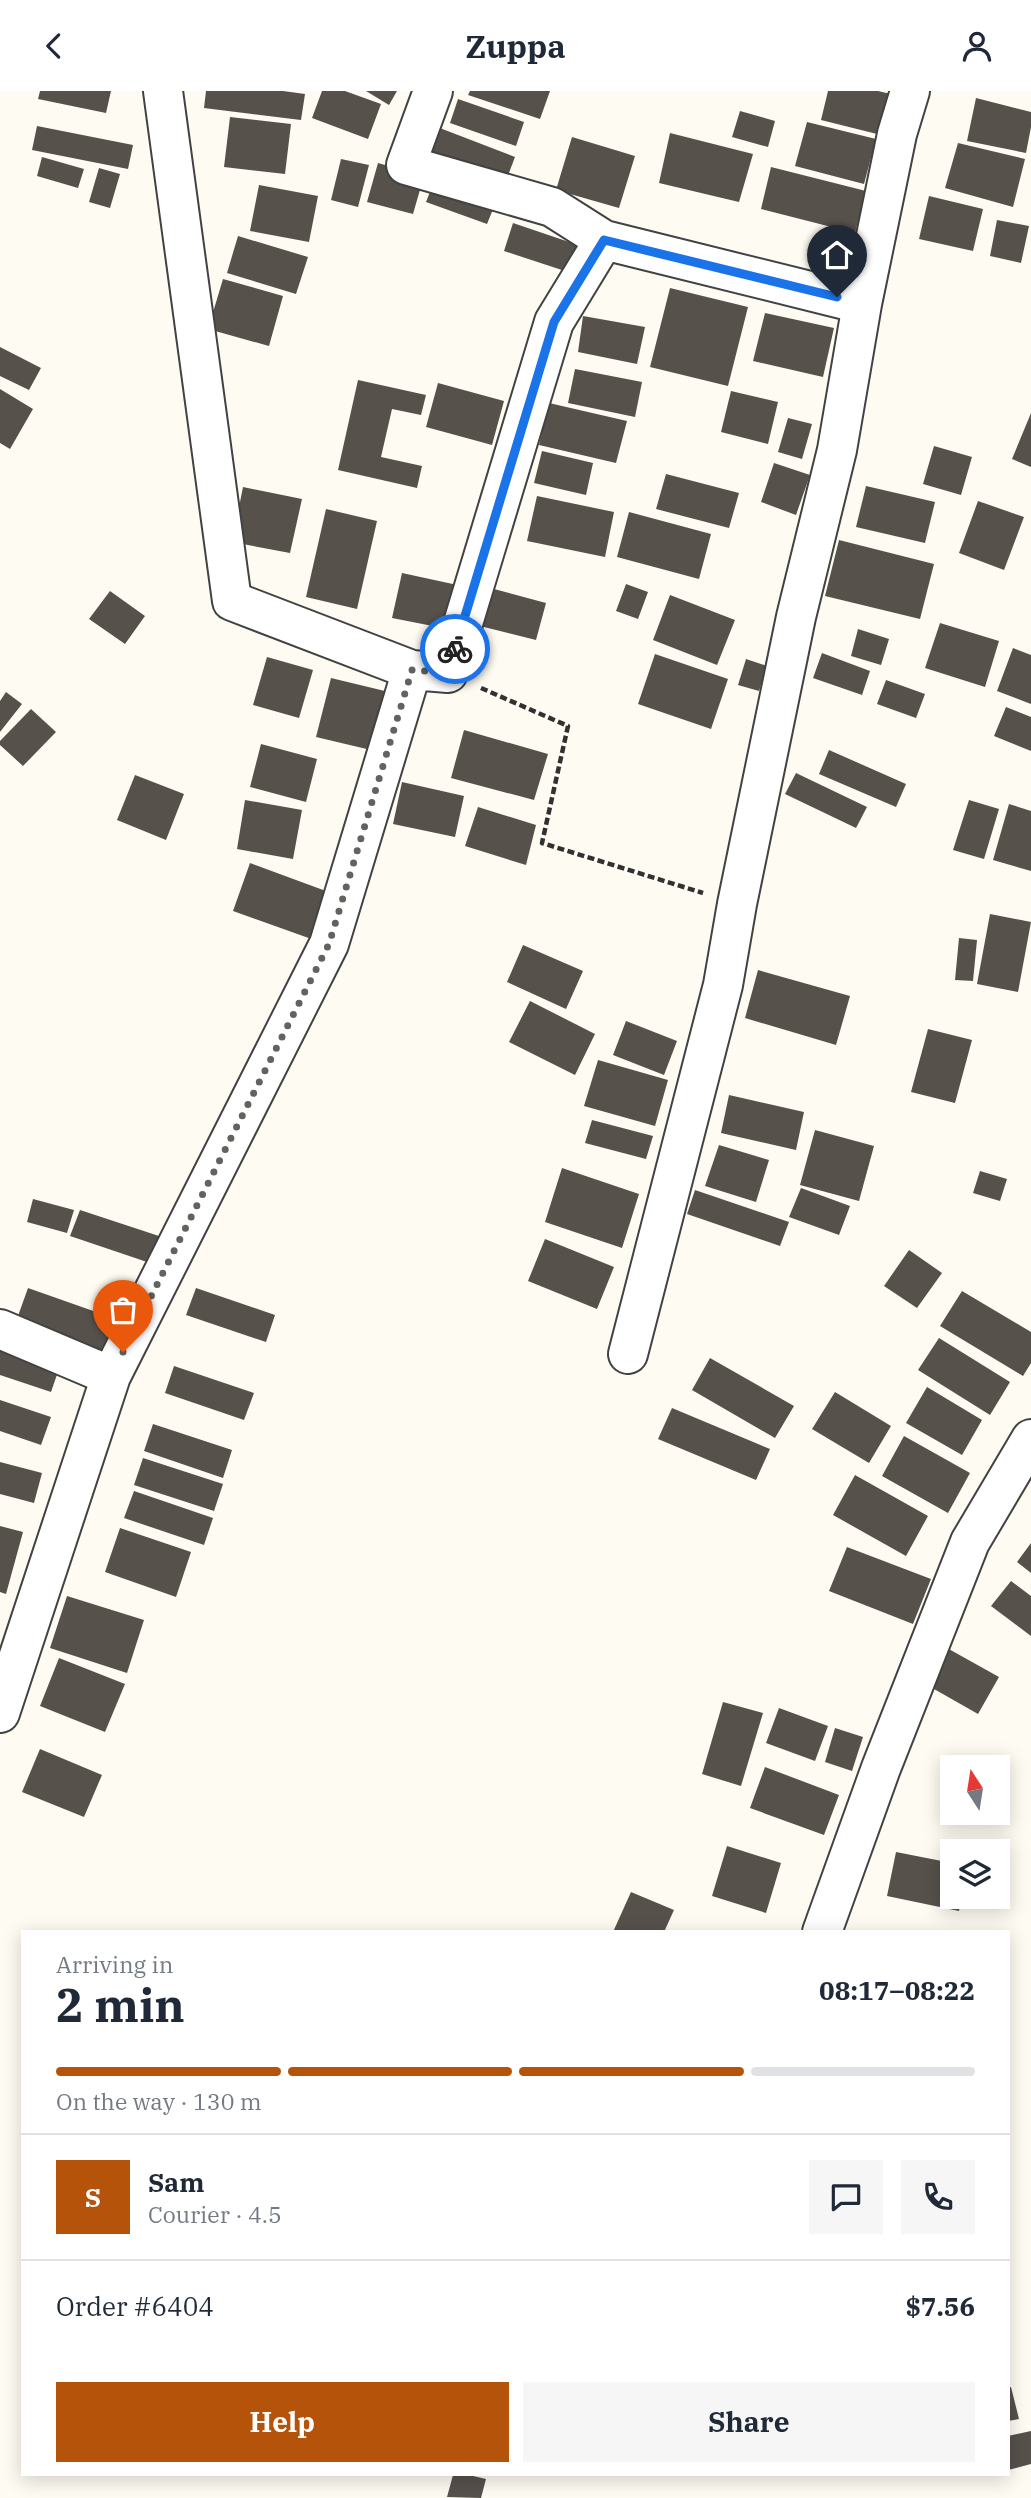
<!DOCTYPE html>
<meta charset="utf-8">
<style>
body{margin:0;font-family:"IBM Plex Serif",serif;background:#f6f6f7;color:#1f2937;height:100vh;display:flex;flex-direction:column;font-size:26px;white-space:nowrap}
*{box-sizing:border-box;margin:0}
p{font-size:23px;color:#747a83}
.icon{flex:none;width:38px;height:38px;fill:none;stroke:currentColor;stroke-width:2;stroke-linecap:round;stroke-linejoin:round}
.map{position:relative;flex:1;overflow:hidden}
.details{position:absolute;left:21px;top:1839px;width:989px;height:546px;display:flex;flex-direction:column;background:#fff;border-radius:0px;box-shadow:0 4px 18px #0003}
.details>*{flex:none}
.needle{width:46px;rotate:348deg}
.fabs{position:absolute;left:940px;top:1664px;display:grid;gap:14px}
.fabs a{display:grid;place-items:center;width:70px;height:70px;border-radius:0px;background:#fff;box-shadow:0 4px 18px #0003;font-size:35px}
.pin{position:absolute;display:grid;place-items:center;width:60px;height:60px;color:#fff;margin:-72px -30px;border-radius:50% 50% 50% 0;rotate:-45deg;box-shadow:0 0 7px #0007}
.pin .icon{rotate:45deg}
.courier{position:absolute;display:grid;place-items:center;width:70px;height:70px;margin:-35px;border:5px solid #1a73e8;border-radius:50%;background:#fff;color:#222;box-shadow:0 2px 9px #0007}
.summary em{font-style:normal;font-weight:700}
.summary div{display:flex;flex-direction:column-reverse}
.summary{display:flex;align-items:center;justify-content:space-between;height:119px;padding:0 35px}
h1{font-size:46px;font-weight:700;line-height:52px}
.bar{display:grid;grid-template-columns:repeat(4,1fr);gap:10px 7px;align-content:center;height:84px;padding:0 35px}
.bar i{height:9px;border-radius:5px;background:#e0e1e3}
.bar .current{background:#b45309}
.bar p{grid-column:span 4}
.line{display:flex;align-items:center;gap:18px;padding:0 35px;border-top:2px solid #e0e1e3}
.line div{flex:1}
.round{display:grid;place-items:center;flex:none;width:74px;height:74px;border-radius:0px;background:#f6f6f7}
.cta{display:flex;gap:14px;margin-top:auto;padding:14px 35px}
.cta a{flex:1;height:80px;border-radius:0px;background:#b45309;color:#fff;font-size:28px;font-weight:700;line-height:80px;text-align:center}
.cta a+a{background:#f6f6f7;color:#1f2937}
header{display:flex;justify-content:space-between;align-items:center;height:91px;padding:0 35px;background:#fff;font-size:32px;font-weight:700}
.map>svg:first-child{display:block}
.building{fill:#57514c}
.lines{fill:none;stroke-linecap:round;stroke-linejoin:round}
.minor-casing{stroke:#424242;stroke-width:42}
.path{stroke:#313131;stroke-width:4.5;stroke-dasharray:7 3.5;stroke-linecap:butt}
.minor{stroke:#fff;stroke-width:38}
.done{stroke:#63625e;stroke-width:7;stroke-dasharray:0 12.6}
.route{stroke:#1a73e8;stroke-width:9}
</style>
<header><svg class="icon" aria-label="back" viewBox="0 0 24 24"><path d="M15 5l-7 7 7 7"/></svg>Zuppa<svg class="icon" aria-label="person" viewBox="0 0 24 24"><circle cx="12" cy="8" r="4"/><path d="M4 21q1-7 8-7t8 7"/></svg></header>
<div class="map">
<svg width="1031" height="2407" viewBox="0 0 1031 2407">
<rect width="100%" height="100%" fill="#fefcf2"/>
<path class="building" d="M40,0H111L106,22L38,8Z
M206,0H283L305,3L301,29L204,17Z
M322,0H345L381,13L368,48L312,27Z
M366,0H397L389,14Z
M470,0H550L540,28L468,4Z
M828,0H878L895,4L885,45L821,29Z
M976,7L1031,21V36L1026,62L967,50Z
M458,8L524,31L516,55L450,32Z
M740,20L775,30L768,56L732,46Z
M230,26L291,33L285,83L224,76Z
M807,31L876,48L864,93L795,75Z
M432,34L515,66L504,95L421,63Z
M37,35L133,54L128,78L32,59Z
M670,42L753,63L739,111L659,92Z
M572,46L635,65L619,117L556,99Z
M958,52L1025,68L1013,116L945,97Z
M42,66L84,78L78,97L37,85Z
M341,68L369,74L358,116L331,109Z
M378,72L424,85L413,123L367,111Z
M771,76L866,100L855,142L761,118Z
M99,77L120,83L110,117L89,111Z
M435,88L496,111L487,133L426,111Z
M259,94L318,105L309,151L250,140Z
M929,105L983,118L973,160L919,148Z
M997,129L1029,135L1021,172L990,165Z
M513,132L578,154L568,181L504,160Z
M238,145L308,166L296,203L227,182Z
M223,188L283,205L269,255L208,238Z
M670,197L748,216L728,295L650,276Z
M765,222L834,237L823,286L753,270Z
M583,225L645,236L637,273L578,261Z
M0,256L41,277L29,299L0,285Z
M575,278L642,291L635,326L568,312Z
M358,289L426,304L421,324L392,318L381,366L422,375L417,397L338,379Z
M438,292L504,310L492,354L426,336Z
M0,298L33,318L10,358L0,352Z
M731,300L778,311L768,353L721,341Z
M549,312L627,330L616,372L539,354Z
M1031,322V376L1012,368Z
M788,327L812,333L802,368L778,361Z
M934,355L972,366L961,404L923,393Z
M542,360L593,372L586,404L534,392Z
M774,372L810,384L796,424L761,411Z
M666,383L739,402L729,437L656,418Z
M866,395L935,411L925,452L856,436Z
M243,396L302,408L290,462L232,451Z
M537,405L614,421L605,466L527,450Z
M978,410L1024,426L1004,479L959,462Z
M326,418L377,430L357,518L306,506Z
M629,421L711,443L699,488L617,466Z
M839,449L934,473L920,528L825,505Z
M402,482L462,495L453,539L392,527Z
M626,493L648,501L638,528L616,520Z
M479,494L546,512L536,549L468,532Z
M110,500L145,525L125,553L89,528Z
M670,504L735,529L717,574L653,549Z
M940,532L999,550L985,596L925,577Z
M858,538L889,548L881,574L851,565Z
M1013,557L1031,564V613L997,600Z
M822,562L870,580L862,604L813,587Z
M655,563L728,588L711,638L638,613Z
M267,566L313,579L299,627L253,614Z
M746,568L767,575L759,600L738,594Z
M331,587L389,601L375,660L316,646Z
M886,589L925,603L916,627L877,613Z
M6,601L22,613L0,641V610Z
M1006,616L1031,626V660L994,645Z
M31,618L56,641L23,675L0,654V650Z
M464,639L548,663L534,709L451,687Z
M261,653L317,668L306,711L250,696Z
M829,659L906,693L896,716L819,683Z
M796,682L867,716L856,737L785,703Z
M135,684L184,703L166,749L117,729Z
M402,691L464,705L455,746L393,733Z
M245,709L302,719L293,768L237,758Z
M969,709L999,718L984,768L953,759Z
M1009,713L1031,720V780L993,769Z
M478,716L536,734L526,774L465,755Z
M250,772L334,803L317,850L233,820Z
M990,823L1031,831L1018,901L977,893Z
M959,847L977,849L973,890L955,889Z
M523,854L583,880L566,918L507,891Z
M758,879L850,905L836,954L745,927Z
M530,910L595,943L575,984L509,951Z
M626,930L677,950L664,984L613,964Z
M928,938L972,949L955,1012L911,1001Z
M598,969L668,989L655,1035L584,1015Z
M729,1004L804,1021L796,1059L721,1042Z
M592,1029L653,1045L646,1068L585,1052Z
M815,1039L874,1055L859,1110L800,1094Z
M719,1054L769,1069L756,1111L705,1095Z
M562,1077L639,1103L622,1157L545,1131Z
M980,1080L1007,1088L1000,1110L973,1102Z
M801,1097L850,1115L839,1144L789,1126Z
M695,1099L789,1131L780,1155L687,1123Z
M33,1108L74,1119L67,1142L27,1131Z
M80,1119L159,1145L150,1172L70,1145Z
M545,1148L614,1176L597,1218L528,1190Z
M909,1159L942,1182L917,1217L884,1195Z
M28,1197L116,1228L102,1267L14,1236Z
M196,1197L275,1224L266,1251L186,1224Z
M962,1200L1031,1241V1272L1023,1285L940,1235Z
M939,1247L1010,1291L990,1324L918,1279Z
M0,1254L60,1275L51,1301L0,1284Z
M710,1267L794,1315L775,1347L692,1299Z
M174,1275L254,1302L244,1329L165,1302Z
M927,1296L982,1329L962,1364L906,1332Z
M835,1301L891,1335L869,1372L812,1338Z
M0,1309L51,1326L41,1354L0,1340Z
M672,1317L770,1358L756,1389L658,1348Z
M153,1333L232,1359L223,1387L144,1360Z
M904,1345L970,1382L948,1422L882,1385Z
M143,1367L223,1393L214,1420L134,1394Z
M0,1371L42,1382L34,1412L0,1403Z
M855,1384L928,1425L906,1465L833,1424Z
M134,1400L213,1427L204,1454L124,1427Z
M0,1435L23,1441L6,1503L0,1501Z
M120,1437L191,1461L176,1506L105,1481Z
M1031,1452V1482L1017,1471Z
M847,1456L931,1488L913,1533L829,1500Z
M1011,1490L1031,1505V1545L991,1515Z
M67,1505L144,1529L127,1582L50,1557Z
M947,1557L999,1586L978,1623L927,1594Z
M59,1567L125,1593L105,1641L40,1615Z
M723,1611L763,1622L741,1695L702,1683Z
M779,1617L828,1635L815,1670L766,1652Z
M835,1637L863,1646L852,1680L825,1671Z
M40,1658L102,1684L84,1726L22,1701Z
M765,1676L839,1704L824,1744L750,1717Z
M727,1755L781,1772L766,1822L712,1805Z
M896,1761L952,1772V1806H962L959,1820L887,1805Z
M631,1801L674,1819L664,1841H613Z
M1011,2296L1019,2328L1008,2330V2297Z
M1031,2340V2373L1008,2379V2345Z
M453,2384H469L486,2388L481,2407L447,2406Z"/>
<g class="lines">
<defs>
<path id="minor" d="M163,0L232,510L412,579
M433,0L406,74L552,116L604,149L862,213
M0,1238L111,1285
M628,1263L723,894L737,813L796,526L837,359L862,213L897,43L910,0
M0,1622L111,1285L329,853L412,579L448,582L554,231L604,149
M822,1841L881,1677L970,1451L1031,1348"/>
</defs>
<use href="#minor" class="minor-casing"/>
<path class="path" d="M481,597L568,635L542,752L703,802"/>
<use href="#minor" class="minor"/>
</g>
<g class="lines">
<path class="done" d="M123,1261L329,853L412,579L448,582L455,558"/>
<path class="route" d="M455,558L554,231L604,149L837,206"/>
</g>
</svg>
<div class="fabs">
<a><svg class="needle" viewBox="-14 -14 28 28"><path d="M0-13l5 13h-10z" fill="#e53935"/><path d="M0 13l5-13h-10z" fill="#747a83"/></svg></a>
<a><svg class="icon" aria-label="layers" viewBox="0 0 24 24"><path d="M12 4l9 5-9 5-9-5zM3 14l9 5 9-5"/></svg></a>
</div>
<div class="pin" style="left:123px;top:1261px;background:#ea580c"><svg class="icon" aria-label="bag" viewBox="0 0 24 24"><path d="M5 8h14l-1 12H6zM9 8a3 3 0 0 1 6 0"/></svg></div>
<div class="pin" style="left:837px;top:206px;background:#1f2937"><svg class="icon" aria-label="home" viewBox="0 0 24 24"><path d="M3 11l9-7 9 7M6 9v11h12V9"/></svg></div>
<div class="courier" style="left:455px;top:558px"><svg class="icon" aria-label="bike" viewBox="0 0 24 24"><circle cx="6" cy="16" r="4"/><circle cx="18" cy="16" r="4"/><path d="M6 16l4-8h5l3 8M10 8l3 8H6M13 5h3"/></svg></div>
<section class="details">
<div class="summary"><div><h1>2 min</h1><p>Arriving in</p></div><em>08:17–08:22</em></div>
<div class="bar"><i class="current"></i><i class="current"></i><i class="current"></i><i></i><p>On the way · 130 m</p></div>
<div class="line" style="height:126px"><b class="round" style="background:#b45309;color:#fff">S</b><div><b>Sam</b><p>Courier · 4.5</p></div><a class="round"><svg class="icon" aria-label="chat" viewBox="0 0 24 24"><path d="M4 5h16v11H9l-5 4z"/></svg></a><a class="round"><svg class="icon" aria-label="phone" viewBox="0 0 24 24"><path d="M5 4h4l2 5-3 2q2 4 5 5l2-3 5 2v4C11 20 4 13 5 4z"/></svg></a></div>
<div class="line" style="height:91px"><div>Order #6404</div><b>$7.56</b></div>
<div class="cta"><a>Help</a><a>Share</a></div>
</section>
</div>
